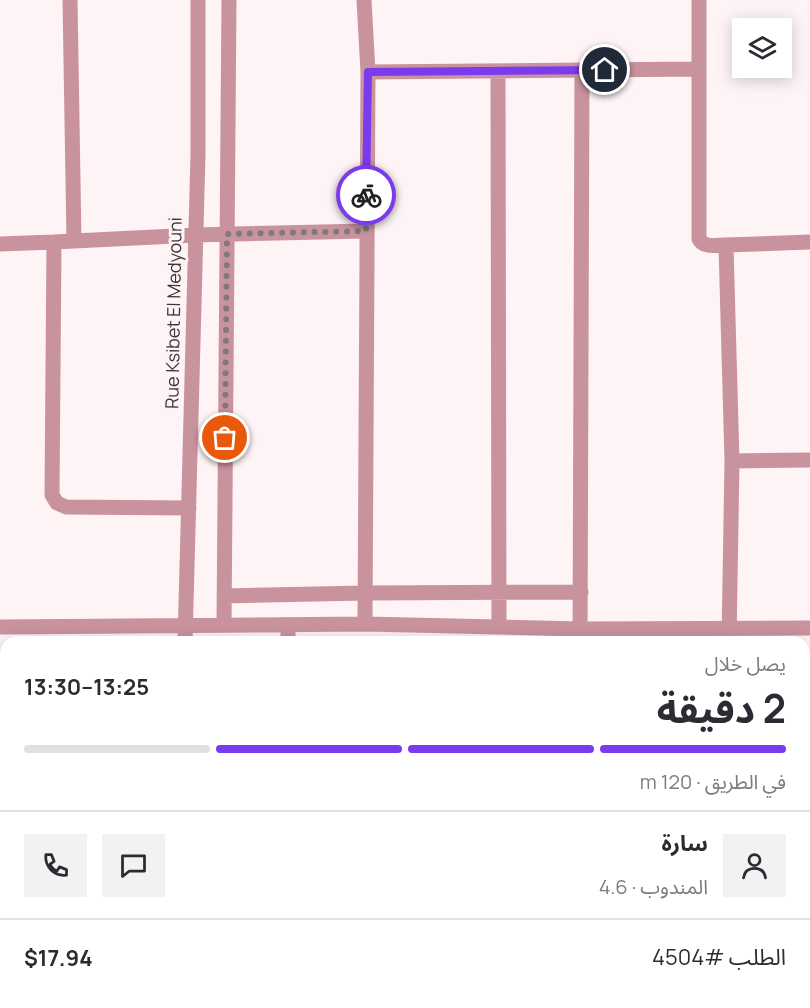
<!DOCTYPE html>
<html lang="ar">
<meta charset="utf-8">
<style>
body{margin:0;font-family:Manrope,"Noto Sans Arabic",sans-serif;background:#f2f2f3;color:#2b2b33;direction:rtl;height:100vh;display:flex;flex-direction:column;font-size:22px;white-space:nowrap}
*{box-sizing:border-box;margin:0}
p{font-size:20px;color:#7c7c81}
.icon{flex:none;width:33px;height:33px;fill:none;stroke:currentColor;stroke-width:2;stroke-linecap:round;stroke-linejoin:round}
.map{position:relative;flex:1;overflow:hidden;direction:ltr}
.drawer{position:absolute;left:0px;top:636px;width:810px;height:372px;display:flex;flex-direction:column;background:#fff;border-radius:18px 18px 0 0;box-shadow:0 3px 15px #0003;direction:rtl}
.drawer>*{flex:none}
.tools{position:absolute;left:732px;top:18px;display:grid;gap:12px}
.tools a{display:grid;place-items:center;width:60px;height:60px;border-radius:0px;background:#fff;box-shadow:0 3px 15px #0003;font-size:30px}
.pin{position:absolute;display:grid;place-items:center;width:51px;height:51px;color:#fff;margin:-26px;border:3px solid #fff;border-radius:50%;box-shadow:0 2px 6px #0007}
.courier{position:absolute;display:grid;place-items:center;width:60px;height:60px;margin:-30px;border:4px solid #7c3aed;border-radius:50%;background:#fff;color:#222;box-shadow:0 2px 8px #0007}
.headline em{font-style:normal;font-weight:700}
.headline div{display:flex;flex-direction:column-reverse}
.headline{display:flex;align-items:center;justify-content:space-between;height:102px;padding:0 24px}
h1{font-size:39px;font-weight:700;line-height:45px}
.bar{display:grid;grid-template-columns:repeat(4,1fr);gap:9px 6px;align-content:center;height:72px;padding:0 24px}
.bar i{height:8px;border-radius:4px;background:#e1e1e2}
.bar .on{background:#7c3aed}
.bar p{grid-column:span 4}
.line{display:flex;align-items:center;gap:15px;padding:0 24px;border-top:2px solid #e1e1e2}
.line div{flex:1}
.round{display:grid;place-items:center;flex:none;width:63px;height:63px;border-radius:0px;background:#f2f2f3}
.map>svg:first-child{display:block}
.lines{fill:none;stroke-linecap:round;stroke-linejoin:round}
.street{stroke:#c9939e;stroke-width:15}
.secondary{stroke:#ae6375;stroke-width:15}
.done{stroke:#80787a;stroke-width:6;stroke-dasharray:0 10.8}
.route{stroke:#7c3aed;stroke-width:8}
.labels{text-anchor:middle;stroke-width:6;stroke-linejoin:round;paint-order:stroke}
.street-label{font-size:18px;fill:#3c3637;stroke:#fef3f5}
</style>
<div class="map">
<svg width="810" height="1008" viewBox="0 0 810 1008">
<rect width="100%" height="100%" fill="#fef3f5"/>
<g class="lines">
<path class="street" d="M70,0L74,241L195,235L366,231
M364,0L368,72L365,624
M699,0V239C704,248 715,245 725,245L726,246L732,461L729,642
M498,71L499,627
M368,72L697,69
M74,241L54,242L52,495L57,503L66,507L189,508
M0,244L54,242
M726,245L810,242
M732,461L810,460
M224,596L366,593L581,592
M224,625L229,0
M288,625V642
M0,627L365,624L580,629L810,628
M185,642L198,154V0
M580,642L582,70
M804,782H810
M0,785H6
M804,930H810
M580,1002V1008
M180,1008V1002
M286,1008V1002
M441,1008V1002
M730,1008V1002"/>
<path class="secondary" d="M0,959L6,964
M53,1002L60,1008"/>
</g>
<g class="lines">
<path class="done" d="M225,438L227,234L366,231V195"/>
<path class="route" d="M366,195L368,72L605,70"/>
</g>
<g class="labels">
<g class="street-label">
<text transform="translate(174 313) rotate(-89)" y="6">Rue Ksibet El Medyouni</text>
</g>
</g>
</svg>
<div class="tools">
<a><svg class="icon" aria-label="layers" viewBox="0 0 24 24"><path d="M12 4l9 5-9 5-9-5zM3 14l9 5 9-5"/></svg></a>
</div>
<div class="pin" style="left:225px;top:438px;background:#ea580c"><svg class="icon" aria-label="bag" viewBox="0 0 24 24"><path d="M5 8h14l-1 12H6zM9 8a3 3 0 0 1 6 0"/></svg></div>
<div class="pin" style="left:605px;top:70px;background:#1f2937"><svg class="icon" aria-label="home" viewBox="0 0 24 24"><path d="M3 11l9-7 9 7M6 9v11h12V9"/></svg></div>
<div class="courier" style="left:366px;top:195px"><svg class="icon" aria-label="bike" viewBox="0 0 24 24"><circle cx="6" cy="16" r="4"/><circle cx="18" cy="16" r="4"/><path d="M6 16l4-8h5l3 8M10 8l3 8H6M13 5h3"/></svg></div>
<section class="drawer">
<div class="headline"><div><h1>2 دقيقة</h1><p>يصل خلال</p></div><em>13:25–13:30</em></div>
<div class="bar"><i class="on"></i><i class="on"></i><i class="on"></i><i></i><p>في الطريق · 120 m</p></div>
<div class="line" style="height:108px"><a class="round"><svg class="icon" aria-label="person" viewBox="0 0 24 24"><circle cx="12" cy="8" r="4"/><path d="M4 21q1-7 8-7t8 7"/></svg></a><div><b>سارة</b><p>المندوب · 4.6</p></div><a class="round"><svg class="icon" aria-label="chat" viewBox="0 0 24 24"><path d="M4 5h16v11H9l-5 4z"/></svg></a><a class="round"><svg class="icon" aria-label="phone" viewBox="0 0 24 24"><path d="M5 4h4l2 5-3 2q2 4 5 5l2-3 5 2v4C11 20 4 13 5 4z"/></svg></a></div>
<div class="line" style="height:78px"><div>الطلب #4504</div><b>$17.94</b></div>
</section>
</div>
